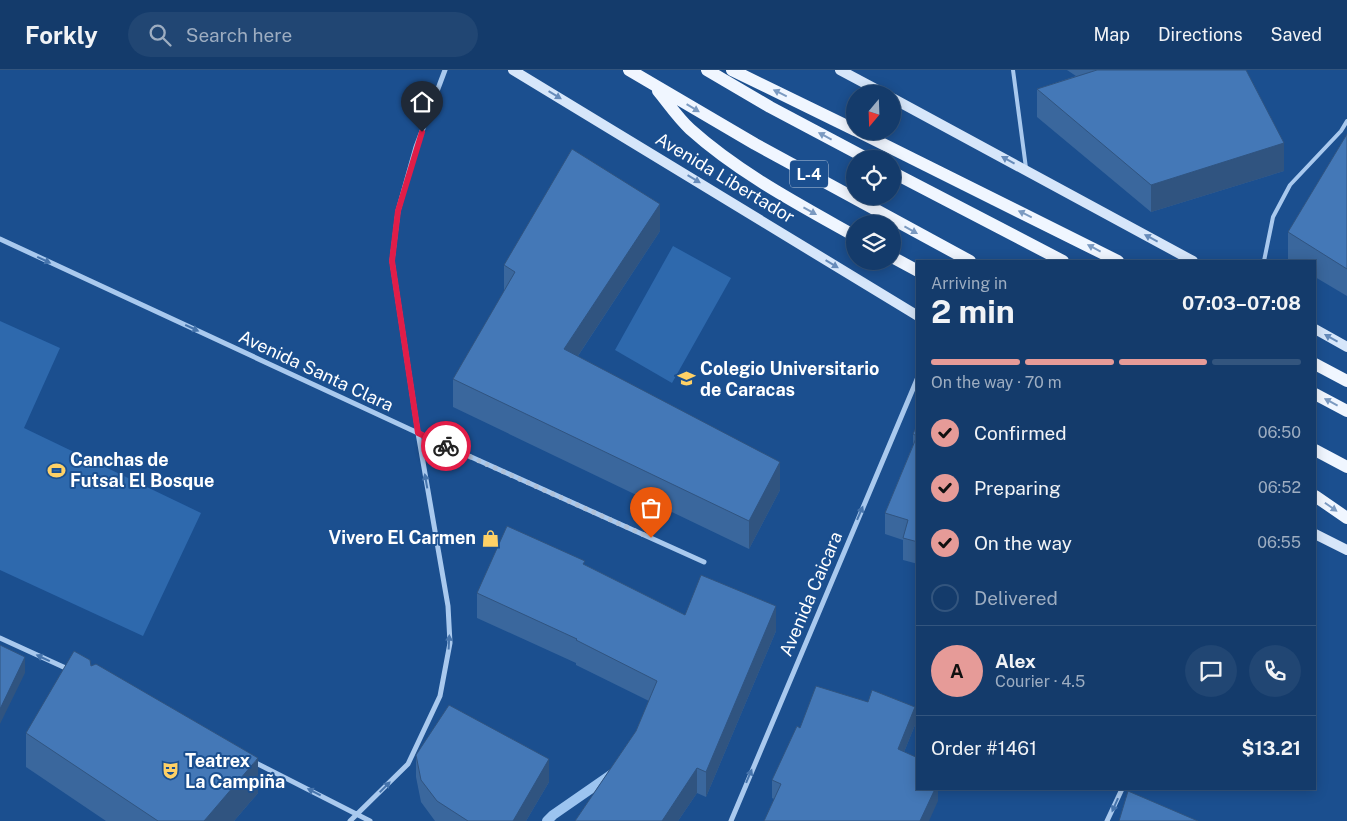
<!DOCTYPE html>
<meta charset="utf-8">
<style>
body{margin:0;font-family:"Public Sans",sans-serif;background:#214673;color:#f1f3f6;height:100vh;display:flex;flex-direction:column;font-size:19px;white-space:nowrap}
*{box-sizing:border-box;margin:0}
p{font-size:16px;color:#9dadc1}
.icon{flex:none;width:28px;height:28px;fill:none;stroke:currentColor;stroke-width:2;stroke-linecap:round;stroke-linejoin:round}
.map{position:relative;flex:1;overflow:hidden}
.details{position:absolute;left:916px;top:190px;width:400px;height:530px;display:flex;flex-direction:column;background:#143b6b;border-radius:0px;box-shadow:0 2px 12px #0003,0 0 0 1px #33557e}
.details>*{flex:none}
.needle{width:32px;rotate:199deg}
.fabs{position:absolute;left:846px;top:15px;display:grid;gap:10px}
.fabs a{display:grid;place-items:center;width:55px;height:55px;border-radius:50%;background:#143b6b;box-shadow:0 2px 12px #0003,0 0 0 1px #33557e;font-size:25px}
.pin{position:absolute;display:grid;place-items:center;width:42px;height:42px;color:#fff;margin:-51px -21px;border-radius:50% 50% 50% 0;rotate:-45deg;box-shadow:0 0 5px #0007}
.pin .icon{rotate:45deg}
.courier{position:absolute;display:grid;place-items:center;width:50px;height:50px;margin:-25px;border:4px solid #e11d48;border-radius:50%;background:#fff;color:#222;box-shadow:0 1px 6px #0007}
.overview em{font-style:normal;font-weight:700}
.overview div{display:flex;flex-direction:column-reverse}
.overview{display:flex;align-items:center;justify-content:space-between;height:85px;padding:0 15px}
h1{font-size:32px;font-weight:700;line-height:38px}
.bar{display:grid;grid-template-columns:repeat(4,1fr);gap:8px 5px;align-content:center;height:60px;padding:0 15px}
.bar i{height:6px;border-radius:4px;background:#33557e}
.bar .selected{background:#e69b98}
.bar p{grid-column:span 4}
.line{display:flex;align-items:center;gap:12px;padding:0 15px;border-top:1px solid #33557e}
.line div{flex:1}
.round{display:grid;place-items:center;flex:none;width:52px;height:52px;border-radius:26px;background:#214673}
ol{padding:0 15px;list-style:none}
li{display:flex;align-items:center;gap:15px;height:55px}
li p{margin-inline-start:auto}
li .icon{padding:5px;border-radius:50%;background:#e69b98;color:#111;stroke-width:4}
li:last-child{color:#9dadc1}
li i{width:28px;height:28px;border:2px solid #33557e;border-radius:50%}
header{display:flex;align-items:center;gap:30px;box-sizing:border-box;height:70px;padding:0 25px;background:#143b6b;border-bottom:1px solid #33557e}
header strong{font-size:24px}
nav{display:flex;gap:28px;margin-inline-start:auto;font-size:18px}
.search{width:350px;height:45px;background:#214673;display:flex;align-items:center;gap:12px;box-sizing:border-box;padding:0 18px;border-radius:28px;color:#9dadc1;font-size:19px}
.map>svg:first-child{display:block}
.green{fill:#2e69ad}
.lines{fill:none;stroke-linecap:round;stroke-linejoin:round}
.stream{stroke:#9cc4f0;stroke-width:10}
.service{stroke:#a9c9ee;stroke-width:4}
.minor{stroke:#a9c9ee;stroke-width:5}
.secondary{stroke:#d6e6fa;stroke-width:10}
.primary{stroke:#f0f6ff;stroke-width:12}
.wall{fill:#3a679d}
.shaded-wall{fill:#305480}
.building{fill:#4478b7;stroke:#305480}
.oneway{fill:#7b9ac1}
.oneway2{fill:#668bba}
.oneway3{fill:#4674ac}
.done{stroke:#afc1d8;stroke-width:5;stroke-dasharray:0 9}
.route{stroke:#e11d48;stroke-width:6}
.labels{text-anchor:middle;stroke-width:4;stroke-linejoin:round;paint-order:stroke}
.shield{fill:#1b4f8f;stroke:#bbcadd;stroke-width:1}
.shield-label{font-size:16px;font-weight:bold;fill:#fff}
.street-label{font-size:18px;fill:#fff;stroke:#1b4f8f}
.poi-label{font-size:18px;font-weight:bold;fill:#fff;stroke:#1b4f8f;text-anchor:start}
</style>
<header>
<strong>Forkly</strong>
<div class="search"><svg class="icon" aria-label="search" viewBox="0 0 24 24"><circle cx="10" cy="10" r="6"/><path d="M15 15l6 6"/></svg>Search here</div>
<nav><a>Map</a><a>Directions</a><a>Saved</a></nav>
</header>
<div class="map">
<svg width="1347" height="751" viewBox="0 0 1347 751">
<rect width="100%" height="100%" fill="#1b4f8f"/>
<path class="green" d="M673,176L731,208L672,313L615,280Z
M0,251L60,278L24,358L201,443L143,566L0,500Z"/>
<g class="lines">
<path class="stream" d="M547,751L553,745L615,702"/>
<path class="service" d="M1013,0L1026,98
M1264,191L1273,147L1290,115L1341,61L1347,51"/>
<path class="minor" d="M0,169L418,363L704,492
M0,568L70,600
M252,691L370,751
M350,751L408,694L440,626L450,573L448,536L418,363L392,191L398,141L416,77L445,0
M731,751L918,307
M1107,751L1122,719"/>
<path class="secondary" d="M513,0L918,246
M840,0L885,24
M892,28L1193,191
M1315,259L1347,277
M1315,464L1347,480"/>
<path class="primary" d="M629,0L755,74L970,191
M707,0L770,37L868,89
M732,0L855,60
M658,21C668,33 678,48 690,59C739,103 798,134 855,166
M857,61L1118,191
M892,102L1063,191
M892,187L918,201
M1315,294L1347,311
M1315,324L1347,341
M1315,380L1347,397
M1315,426L1347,448"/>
</g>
<path class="wall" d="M1067,0H1246L1284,101L1151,142L1037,47V19L1076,6Z
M1347,64V226L1315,207V191H1290L1288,190V162Z
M660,161L578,286L780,420L749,479L453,337V309L504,222V195Z
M918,353V494L903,490V470L885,464V443L913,375V364Z
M585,495L685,545L776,561L706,727L697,723L678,751H575L636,661L649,631L576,595V593L477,548V523Z
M91,596L258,723L234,751H106L26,697V663Z
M915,655L904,682L938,719V731L774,729L772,728V710L800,658Z
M416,685L549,712L526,751H435L421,732L416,707Z"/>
<path class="shaded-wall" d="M1284,73V101L1151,142V115Z
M660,134V161L564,307V279Z
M780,392V420L749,479V451Z
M776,536V561L706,727V702Z
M25,587V603L0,654V639Z
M915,637V655L898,697V679Z
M258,688V723L234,751H204Z
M549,689V712L526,751H513Z
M697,698V723L678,751H662Z
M931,719H938V731L929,751H920Z"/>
<path class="building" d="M1097,0H1246L1284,73L1151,115L1037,19Z
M1347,64V199L1288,162Z
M572,79L660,134L564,279L780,392L749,451L453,309L515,202L504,195Z
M918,353V472L903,468L908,450L885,443L917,366L913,364Z
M507,456L585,491L583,494L685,545L701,505L776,536L706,702L697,698L662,751H575L636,661L657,611L576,570L577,569L477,523Z
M0,575L25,587L0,639Z
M74,581L90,590L91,596L96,594L258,688L204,751H158L26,663Z
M816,616L868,632L872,620L915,637L898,679L918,688V719H935L920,751H764L781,714L772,710L797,656L800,658Z
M449,635L549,689L513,751H468L437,731L421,710L416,685Z
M1128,721L1198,751H1119Z"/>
<defs><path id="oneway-solid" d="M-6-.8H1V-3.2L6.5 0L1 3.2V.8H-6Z" transform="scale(1.25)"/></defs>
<g class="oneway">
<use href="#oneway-solid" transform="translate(780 23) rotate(-154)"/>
<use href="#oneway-solid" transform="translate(693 38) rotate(31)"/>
<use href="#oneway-solid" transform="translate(825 66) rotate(-152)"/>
<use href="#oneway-solid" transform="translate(810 141) rotate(29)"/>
<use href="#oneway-solid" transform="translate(1025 144) rotate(-154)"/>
<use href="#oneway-solid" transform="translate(911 160) rotate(29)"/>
<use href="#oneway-solid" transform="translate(1094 178) rotate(-152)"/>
<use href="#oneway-solid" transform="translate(1331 332) rotate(-152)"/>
<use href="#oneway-solid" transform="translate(1331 437) rotate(35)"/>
</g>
<g class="oneway2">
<use href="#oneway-solid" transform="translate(555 25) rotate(31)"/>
<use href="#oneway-solid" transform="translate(1008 90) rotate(-151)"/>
<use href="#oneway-solid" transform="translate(694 109) rotate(31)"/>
<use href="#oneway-solid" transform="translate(1151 168) rotate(-152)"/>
<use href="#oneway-solid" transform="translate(832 194) rotate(31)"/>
<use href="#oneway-solid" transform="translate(1331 268) rotate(-151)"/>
</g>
<g class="oneway3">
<use href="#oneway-solid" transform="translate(44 190) rotate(25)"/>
<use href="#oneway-solid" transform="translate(192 258) rotate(25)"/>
<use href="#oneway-solid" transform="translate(426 411) rotate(-100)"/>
<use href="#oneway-solid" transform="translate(860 443) rotate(-67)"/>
<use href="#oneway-solid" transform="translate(449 572) rotate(-87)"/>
<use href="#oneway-solid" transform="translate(43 588) rotate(-155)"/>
<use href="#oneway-solid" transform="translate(749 706) rotate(-67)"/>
<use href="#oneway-solid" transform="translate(385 717) rotate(-45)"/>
<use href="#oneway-solid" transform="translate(314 722) rotate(-153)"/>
<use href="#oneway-solid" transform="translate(1115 735) rotate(114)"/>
</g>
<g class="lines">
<path class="done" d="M446,376L651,468"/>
<path class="route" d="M422,62L398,141L392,191L418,363L446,376"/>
</g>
<defs>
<symbol id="university-bare" viewBox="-9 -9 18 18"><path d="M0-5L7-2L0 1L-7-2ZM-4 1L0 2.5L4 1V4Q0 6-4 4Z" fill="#ffd166" stroke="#1b4f8f" stroke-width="2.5" paint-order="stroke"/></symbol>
<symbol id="stadium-bare" viewBox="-9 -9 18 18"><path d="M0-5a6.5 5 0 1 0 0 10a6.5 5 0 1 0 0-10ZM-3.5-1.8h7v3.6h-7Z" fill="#ffd166" stroke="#1b4f8f" stroke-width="2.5" paint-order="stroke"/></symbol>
<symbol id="shop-bare" viewBox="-9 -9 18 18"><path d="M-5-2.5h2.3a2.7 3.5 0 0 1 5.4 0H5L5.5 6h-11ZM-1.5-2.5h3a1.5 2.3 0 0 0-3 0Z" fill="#ffd166" stroke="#1b4f8f" stroke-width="2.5" paint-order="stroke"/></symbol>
<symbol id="theatre-bare" viewBox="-9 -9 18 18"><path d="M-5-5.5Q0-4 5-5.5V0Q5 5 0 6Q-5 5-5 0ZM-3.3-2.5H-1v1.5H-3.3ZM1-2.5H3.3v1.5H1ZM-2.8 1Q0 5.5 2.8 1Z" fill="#ffd166" stroke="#1b4f8f" stroke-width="2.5" paint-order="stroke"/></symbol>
</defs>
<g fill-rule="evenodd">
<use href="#university-bare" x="674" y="296" width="25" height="25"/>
<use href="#stadium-bare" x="44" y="388" width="25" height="25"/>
<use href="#shop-bare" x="478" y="456" width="25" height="25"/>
<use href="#theatre-bare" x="158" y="688" width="25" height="25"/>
</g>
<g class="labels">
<rect class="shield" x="790" y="90.5" width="38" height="27" rx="4"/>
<g class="shield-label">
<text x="809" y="110">L-4</text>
</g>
<g class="street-label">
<text transform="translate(725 108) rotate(31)" y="6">Avenida Libertador</text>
<text transform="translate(316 301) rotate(25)" y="6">Avenida Santa Clara</text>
<text transform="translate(811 524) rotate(-67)" y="6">Avenida Caicara</text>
</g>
<g class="poi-label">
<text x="700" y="305">Colegio Universitario<tspan x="700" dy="21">de Caracas</tspan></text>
<text x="70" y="396">Canchas de<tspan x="70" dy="21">Futsal El Bosque</tspan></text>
<text x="476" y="474" text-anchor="end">Vivero El Carmen</text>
<text x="185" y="697">Teatrex<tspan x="185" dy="21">La Campiña</tspan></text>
</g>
</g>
</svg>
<div class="fabs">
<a><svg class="needle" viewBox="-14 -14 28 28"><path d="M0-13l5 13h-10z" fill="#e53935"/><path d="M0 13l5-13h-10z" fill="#9dadc1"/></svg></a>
<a><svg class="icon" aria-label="locate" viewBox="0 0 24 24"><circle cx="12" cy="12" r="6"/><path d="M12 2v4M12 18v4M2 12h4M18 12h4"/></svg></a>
<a><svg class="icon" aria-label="layers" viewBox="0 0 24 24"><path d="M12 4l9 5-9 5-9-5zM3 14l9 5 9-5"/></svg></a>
</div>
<div class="pin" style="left:651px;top:468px;background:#ea580c"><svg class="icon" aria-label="bag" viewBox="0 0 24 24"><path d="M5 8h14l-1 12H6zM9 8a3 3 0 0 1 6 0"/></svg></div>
<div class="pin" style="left:422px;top:62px;background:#1f2937"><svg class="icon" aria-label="home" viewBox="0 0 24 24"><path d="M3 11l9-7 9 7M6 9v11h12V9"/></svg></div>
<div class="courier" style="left:446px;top:376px"><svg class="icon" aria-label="bike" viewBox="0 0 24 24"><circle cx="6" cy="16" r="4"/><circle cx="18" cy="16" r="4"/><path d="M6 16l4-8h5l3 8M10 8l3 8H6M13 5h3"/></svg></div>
<section class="details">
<div class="overview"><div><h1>2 min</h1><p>Arriving in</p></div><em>07:03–07:08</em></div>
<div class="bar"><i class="selected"></i><i class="selected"></i><i class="selected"></i><i></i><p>On the way · 70 m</p></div>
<ol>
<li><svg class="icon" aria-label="check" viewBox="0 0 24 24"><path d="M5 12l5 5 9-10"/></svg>Confirmed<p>06:50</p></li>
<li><svg class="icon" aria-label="check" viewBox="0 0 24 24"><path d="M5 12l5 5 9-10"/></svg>Preparing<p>06:52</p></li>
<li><svg class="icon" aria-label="check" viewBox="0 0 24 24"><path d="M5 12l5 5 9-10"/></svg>On the way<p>06:55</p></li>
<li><i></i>Delivered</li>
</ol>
<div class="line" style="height:90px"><b class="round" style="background:#e69b98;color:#111">A</b><div><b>Alex</b><p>Courier · 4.5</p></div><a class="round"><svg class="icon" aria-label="chat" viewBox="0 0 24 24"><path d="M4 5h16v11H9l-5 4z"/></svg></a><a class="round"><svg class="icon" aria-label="phone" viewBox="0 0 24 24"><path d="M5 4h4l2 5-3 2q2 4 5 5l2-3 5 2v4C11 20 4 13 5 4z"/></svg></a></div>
<div class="line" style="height:65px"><div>Order #1461</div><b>$13.21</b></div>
</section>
</div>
